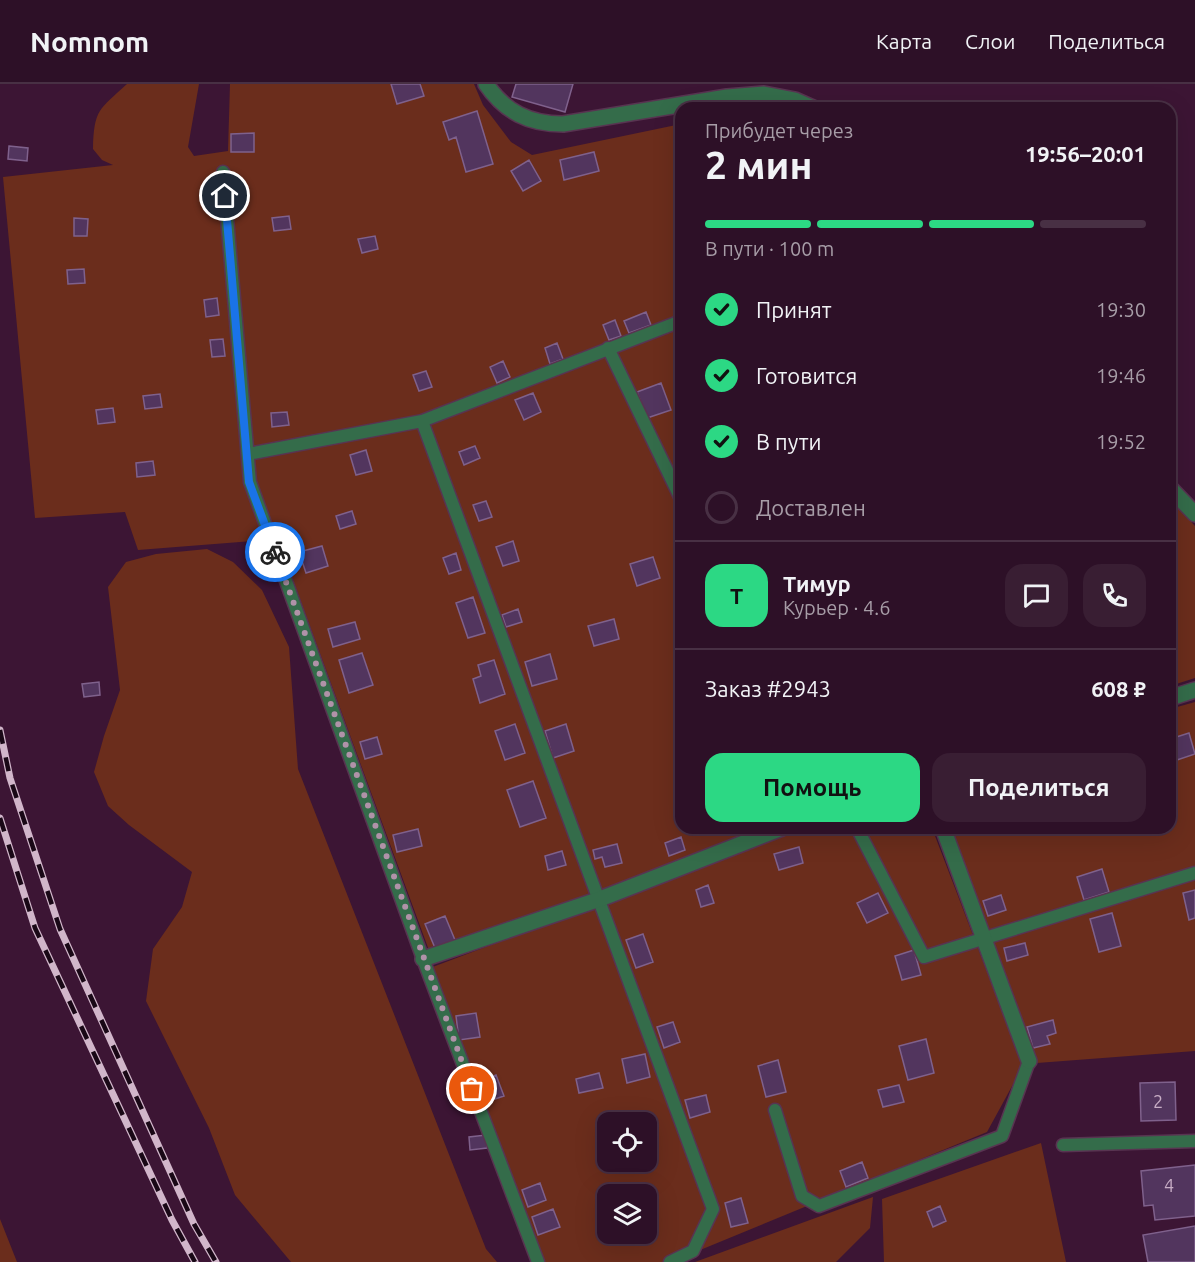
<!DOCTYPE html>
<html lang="ru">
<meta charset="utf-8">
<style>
body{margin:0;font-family:Ubuntu,sans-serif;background:#391e33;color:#f1f3f6;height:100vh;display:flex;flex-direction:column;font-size:22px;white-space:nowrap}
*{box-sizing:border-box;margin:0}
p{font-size:20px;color:#a79da7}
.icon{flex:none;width:33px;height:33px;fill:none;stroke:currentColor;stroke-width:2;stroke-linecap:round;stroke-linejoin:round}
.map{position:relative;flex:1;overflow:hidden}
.drawer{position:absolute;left:675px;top:18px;width:501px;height:732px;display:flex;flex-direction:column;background:#2d1027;border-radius:18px;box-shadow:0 6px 24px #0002,0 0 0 2px #483044}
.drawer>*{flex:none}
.controls{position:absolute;left:597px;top:1028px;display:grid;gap:12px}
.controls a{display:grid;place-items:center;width:60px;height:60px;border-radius:12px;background:#2d1027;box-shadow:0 6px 24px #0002,0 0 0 2px #483044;font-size:30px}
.pin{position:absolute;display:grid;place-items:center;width:51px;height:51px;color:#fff;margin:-26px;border:3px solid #fff;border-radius:50%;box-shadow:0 2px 6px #0007}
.courier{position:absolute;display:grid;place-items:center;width:60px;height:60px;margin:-30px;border:4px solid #1a73e8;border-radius:50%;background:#fff;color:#222;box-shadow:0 2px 8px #0007}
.overview em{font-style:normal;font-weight:700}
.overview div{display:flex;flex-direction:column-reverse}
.overview{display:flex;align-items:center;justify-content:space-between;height:102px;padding:0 30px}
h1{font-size:39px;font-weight:700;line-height:45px}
.bar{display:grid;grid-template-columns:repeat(4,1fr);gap:9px 6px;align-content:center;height:72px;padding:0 30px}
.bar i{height:8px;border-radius:4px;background:#483044}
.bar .active{background:#2cd884}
.bar p{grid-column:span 4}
.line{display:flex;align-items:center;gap:15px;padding:0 30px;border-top:2px solid #483044}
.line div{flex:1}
.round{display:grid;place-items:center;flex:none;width:63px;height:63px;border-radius:18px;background:#391e33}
ol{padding:0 30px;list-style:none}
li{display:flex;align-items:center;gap:18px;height:66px}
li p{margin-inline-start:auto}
li .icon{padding:6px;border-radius:50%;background:#2cd884;color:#111;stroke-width:4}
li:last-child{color:#a79da7}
li i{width:33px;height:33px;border:3px solid #483044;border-radius:50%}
.cta{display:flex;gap:12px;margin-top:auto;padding:12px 30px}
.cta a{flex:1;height:69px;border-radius:18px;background:#2cd884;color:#111;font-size:24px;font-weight:700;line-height:69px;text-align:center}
.cta a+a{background:#391e33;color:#f1f3f6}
header{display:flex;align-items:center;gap:36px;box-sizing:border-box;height:84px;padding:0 30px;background:#2d1027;border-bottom:2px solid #483044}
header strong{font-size:28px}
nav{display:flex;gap:33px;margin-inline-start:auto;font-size:21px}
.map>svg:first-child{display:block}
.green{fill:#6b2d1c;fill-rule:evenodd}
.building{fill:#52355e;stroke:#7f618c;stroke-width:1.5}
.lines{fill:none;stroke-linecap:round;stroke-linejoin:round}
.service-casing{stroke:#583451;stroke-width:15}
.minor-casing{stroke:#583451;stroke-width:18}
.service{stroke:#346c4a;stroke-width:12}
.minor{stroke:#346c4a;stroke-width:15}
.rail-casing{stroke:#d1b6ca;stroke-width:7}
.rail{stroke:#190816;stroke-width:4.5;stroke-dasharray:14;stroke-linecap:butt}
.done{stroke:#b092a8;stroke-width:6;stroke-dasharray:0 10.8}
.route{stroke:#1a73e8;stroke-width:8}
.labels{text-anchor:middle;stroke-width:6;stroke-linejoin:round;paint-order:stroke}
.number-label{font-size:18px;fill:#c7adc5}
</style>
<header>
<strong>Nomnom</strong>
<nav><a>Карта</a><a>Слои</a><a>Поделиться</a></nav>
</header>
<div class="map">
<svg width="1195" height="1178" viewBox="0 0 1195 1178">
<rect width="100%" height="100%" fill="#3c1534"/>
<path class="green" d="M127,0H199L188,63L194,72L228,67L230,0H474L483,21L511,58L532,71L681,40V744H768L430,869L278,455L138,466L125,428L35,434L3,93L113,81L102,76L93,65C94,25 99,26 127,0Z
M1170,415L1195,442V594L1170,602Z
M207,465L233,478L262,506L289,563L298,685L486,1165L497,1178H291L235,1111L209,1044L146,917L153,865L182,823L192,788L129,741L108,722L94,688L104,652L120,606L108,503L126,478L156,470Z
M1195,618V967L1037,979L950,744H1170V625Z
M801,744H932L1023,982L987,1048L671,1178H542L430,884ZM608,1038H646V1077H608ZM608,1110H646V1149H608Z
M1041,1059L1066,1178H884L882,1115Z
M873,1113L870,1144L836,1178H695Z
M0,1135L17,1178H0Z"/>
<path class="building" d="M391,0H420L424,12L397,20Z
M516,0H573L565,28L512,13Z
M477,27L493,80L466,88L456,53L449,56L443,38Z
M254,49V68H231V50Z
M9,62L28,64L27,77L8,75Z
M594,68L599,87L564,96L560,76Z
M529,76L541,97L523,107L511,87Z
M289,132L291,145L274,147L272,134Z
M74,134L88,135L87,152H74Z
M375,152L378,165L362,169L358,155Z
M84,185L85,199L68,200L67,186Z
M217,214L219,231L206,233L204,216Z
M646,228L651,241L629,249L624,237Z
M615,236L621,252L609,256L603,241Z
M223,255L225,272L212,273L210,256Z
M557,259L563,275L550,280L545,264Z
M503,277L510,293L497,299L490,283Z
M426,287L432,303L419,307L413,291Z
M661,299L671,326L647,334L637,308Z
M533,309L541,328L524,336L515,316Z
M160,310L162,323L145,325L143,312Z
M113,324L115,338L98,340L96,326Z
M287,328L289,341L272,343L271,329Z
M475,362L480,374L464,381L459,368Z
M366,366L372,387L356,391L350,371Z
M153,377L155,391L137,393L136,379Z
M486,417L492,433L479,437L473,421Z
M352,427L356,440L340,445L336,432Z
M513,457L519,477L503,482L496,463Z
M322,462L328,482L306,489L299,468Z
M456,469L461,486L449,490L443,474Z
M653,473L660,494L637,502L630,480Z
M473,513L485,549L468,554L456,519Z
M518,525L522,538L506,543L502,531Z
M614,535L619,555L594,562L588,542Z
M355,538L360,555L333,563L328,545Z
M362,569L373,601L349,609L339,576Z
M550,570L557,595L532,602L525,578Z
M494,576L505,610L480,619L473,595L481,592L478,581Z
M99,598L100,611L84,613L82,600Z
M515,640L525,669L505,676L495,647Z
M566,640L574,667L553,674L545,647Z
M1189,649L1195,670L1174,677L1170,655Z
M377,653L382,670L365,675L360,658Z
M533,697L546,734L520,743L507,706Z
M418,745L422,762L397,768L393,751Z
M681,753L685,766L669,772L665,759Z
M617,760L622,779L605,783L602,773L595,775L593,766Z
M799,763L803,779L779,786L774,770Z
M562,767L566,781L548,786L545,772Z
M1102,785L1109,808L1084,816L1077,793Z
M708,801L714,819L701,823L696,806Z
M1195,806V834L1189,836L1183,809Z
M878,809L888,829L867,839L857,819Z
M1001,811L1006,826L988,832L983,817Z
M1112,829L1121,862L1099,868L1090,835Z
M445,832L455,856L435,864L425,840Z
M643,850L653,878L636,884L626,856Z
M1025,859L1028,871L1007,877L1004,864Z
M914,866L921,891L902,896L895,872Z
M476,929L480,953L459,956L456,932Z
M1053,936L1056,949L1047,952L1050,960L1033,964L1027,943Z
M673,938L680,958L664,964L657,943Z
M926,955L934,989L908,996L899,962Z
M645,970L650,993L627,999L622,975Z
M778,976L786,1008L766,1013L758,982Z
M599,989L603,1004L579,1009L576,995Z
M496,991L504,1012L489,1017L481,997Z
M1175,998L1176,1036L1141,1037L1140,999Z
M899,1001L904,1018L883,1023L878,1006Z
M706,1011L710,1028L690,1034L685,1016Z
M608,1040V1066L604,1067L598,1042Z
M486,1051L487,1064L470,1066L469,1053Z
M862,1078L868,1094L846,1103L840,1087Z
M1195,1081V1132L1155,1136L1153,1121L1144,1122L1141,1087Z
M540,1099L546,1116L528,1123L522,1106Z
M741,1114L748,1139L731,1143L725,1119Z
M940,1122L946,1137L933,1143L927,1128Z
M553,1125L560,1143L538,1151L532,1133Z
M1195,1142V1178H1148L1143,1151Z"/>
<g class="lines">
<defs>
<path id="service" d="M223,88L250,398L423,875L538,1178
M608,264L681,415
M422,337L713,1125L693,1167L670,1178
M248,370L422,337L681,237
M857,744L924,873L1195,789
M775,1026L802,1112L819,1122L1002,1052L1029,977
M1063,1061L1195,1057"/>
<path id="minor" d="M486,0C505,28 529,40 563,40L727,13L764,10L795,16L813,24
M1170,404L1195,430
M1170,614L1195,606
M943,744L1029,977
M423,875L600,815L782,744"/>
</defs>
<use href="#service" class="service-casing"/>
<use href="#minor" class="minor-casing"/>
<use href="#service" class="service"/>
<use href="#minor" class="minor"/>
<defs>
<path id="rail" d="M0,646L10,694L60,845L194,1140L216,1178
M0,734L35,844L172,1136L195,1178"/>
</defs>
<use href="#rail" class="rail-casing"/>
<use href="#rail" class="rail"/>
</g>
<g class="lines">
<path class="done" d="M275,468L472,1005"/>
<path class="route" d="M225,112L249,398L275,468"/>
</g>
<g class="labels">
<g class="number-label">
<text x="1158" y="1024">2</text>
<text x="1169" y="1108">4</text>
</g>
</g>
</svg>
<div class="controls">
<a><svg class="icon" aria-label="locate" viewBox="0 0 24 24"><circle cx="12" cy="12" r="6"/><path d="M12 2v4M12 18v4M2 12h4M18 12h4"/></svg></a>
<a><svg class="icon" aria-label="layers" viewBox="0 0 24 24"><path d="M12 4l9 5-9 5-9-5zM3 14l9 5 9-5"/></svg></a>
</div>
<div class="pin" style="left:472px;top:1005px;background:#ea580c"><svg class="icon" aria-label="bag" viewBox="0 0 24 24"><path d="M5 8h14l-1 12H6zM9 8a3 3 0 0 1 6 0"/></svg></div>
<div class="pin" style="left:225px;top:112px;background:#1f2937"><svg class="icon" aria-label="home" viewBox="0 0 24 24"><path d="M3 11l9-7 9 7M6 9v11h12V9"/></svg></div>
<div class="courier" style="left:275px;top:468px"><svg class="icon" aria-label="bike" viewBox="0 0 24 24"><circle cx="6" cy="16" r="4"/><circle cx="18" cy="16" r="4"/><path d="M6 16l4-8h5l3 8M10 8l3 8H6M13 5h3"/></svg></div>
<section class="drawer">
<div class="overview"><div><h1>2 мин</h1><p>Прибудет через</p></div><em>19:56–20:01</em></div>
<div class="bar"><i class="active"></i><i class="active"></i><i class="active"></i><i></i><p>В пути · 100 m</p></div>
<ol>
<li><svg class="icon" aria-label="check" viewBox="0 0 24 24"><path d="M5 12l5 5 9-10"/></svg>Принят<p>19:30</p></li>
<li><svg class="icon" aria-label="check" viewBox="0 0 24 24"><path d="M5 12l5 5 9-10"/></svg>Готовится<p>19:46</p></li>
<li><svg class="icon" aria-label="check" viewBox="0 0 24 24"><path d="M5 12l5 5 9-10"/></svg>В пути<p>19:52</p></li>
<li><i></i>Доставлен</li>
</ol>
<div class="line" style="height:108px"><b class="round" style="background:#2cd884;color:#111">Т</b><div><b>Тимур</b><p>Курьер · 4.6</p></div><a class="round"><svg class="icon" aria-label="chat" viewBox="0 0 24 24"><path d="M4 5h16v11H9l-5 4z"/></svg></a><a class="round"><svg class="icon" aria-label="phone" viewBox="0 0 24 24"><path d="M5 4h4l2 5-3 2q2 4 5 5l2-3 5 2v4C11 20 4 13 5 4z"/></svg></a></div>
<div class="line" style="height:78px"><div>Заказ #2943</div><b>608 ₽</b></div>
<div class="cta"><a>Помощь</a><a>Поделиться</a></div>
</section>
</div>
